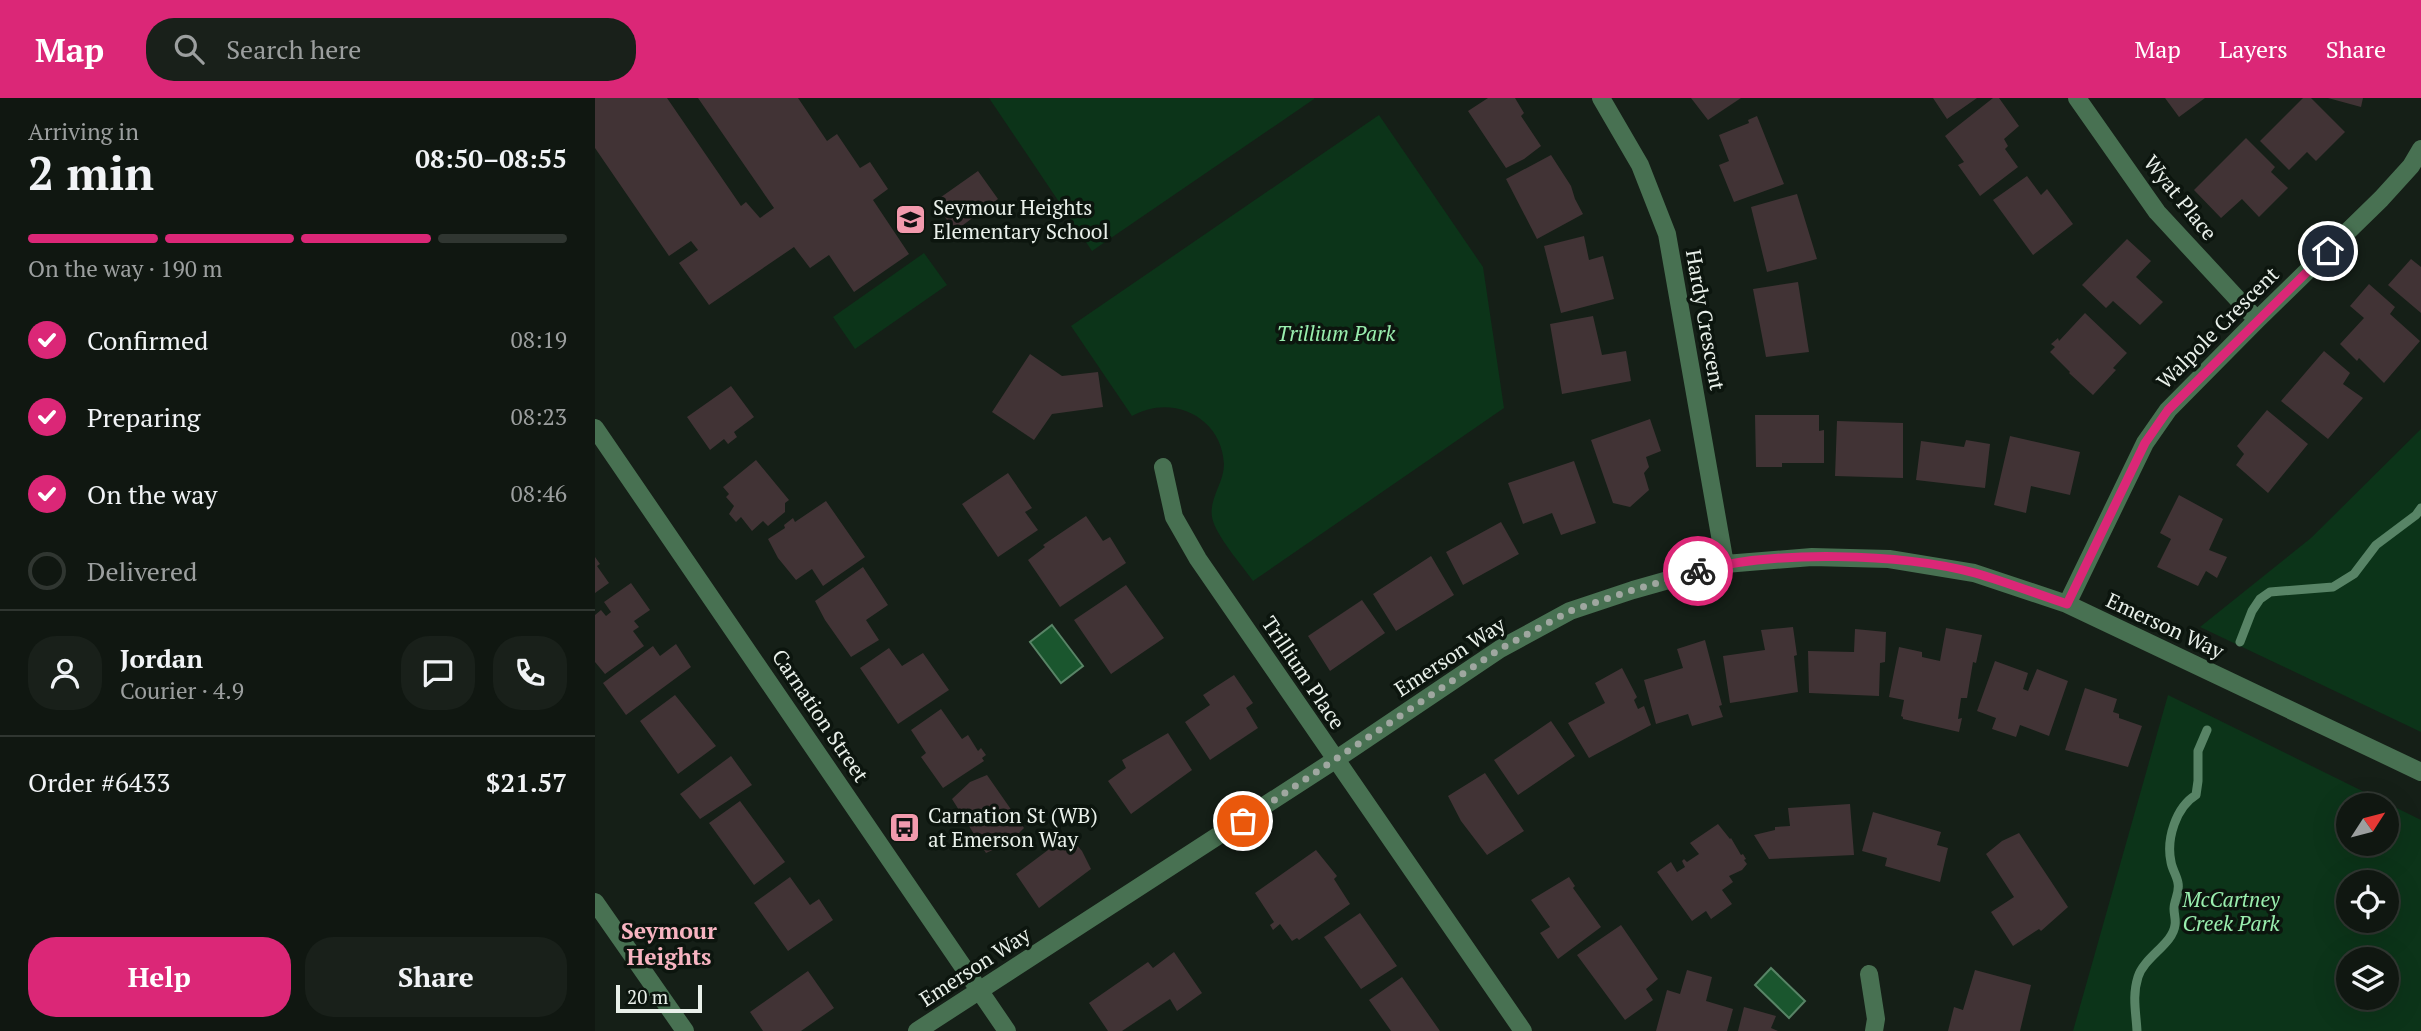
<!DOCTYPE html>
<meta charset="utf-8">
<style>
body{margin:0;font-family:"PT Serif",serif;background:#19201a;color:#f1f3f6;height:100vh;display:flex;flex-direction:column;font-size:26px;white-space:nowrap}
*{box-sizing:border-box;margin:0}
p{font-size:23px;color:#9c9f9f}
.icon{flex:none;width:38px;height:38px;fill:none;stroke:currentColor;stroke-width:2;stroke-linecap:round;stroke-linejoin:round}
.map{position:relative;flex:1;overflow:hidden}
.side{display:flex;flex-direction:column;background:#101711;width:595px}
.side>*{flex:none}
.needle{width:46px;rotate:54deg}
.buttons{position:absolute;left:1741px;top:695px;display:grid;gap:14px}
.buttons a{display:grid;place-items:center;width:63px;height:63px;border-radius:50%;background:#101711;box-shadow:0 7px 28px #0002,0 0 0 2px #303631;font-size:35px}
.scale{position:absolute;left:21px;bottom:18px;width:86px;box-sizing:border-box;padding-left:7px;border:4px solid #e9f0ea;border-top:0;font-size:19px;line-height:24px;white-space:nowrap;color:#e9f0ea;-webkit-text-stroke:5px #0c150e;paint-order:stroke}
.pin{position:absolute;display:grid;place-items:center;width:60px;height:60px;color:#fff;margin:-30px;border:4px solid #fff;border-radius:50%;box-shadow:0 2px 7px #0007}
.courier{position:absolute;display:grid;place-items:center;width:70px;height:70px;margin:-35px;border:5px solid #db2777;border-radius:50%;background:#fff;color:#222;box-shadow:0 2px 9px #0007}
.overview em{font-style:normal;font-weight:700}
.overview div{display:flex;flex-direction:column-reverse}
.overview{display:flex;align-items:center;justify-content:space-between;height:119px;padding:0 28px}
h1{font-size:46px;font-weight:700;line-height:52px}
.bar{display:grid;grid-template-columns:repeat(4,1fr);gap:10px 7px;align-content:center;height:84px;padding:0 28px}
.bar i{height:9px;border-radius:5px;background:#303631}
.bar .on{background:#db2777}
.bar p{grid-column:span 4}
.line{display:flex;align-items:center;gap:18px;padding:0 28px;border-top:2px solid #303631}
.line div{flex:1}
.round{display:grid;place-items:center;flex:none;width:74px;height:74px;border-radius:28px;background:#19201a}
ol{padding:0 28px;list-style:none}
li{display:flex;align-items:center;gap:21px;height:77px}
li p{margin-inline-start:auto}
li .icon{padding:7px;border-radius:50%;background:#db2777;color:#fff;stroke-width:4}
li:last-child{color:#9c9f9f}
li i{width:38px;height:38px;border:4px solid #303631;border-radius:50%}
.button{display:flex;gap:14px;margin-top:auto;padding:14px 28px}
.button a{flex:1;height:80px;border-radius:28px;background:#db2777;color:#fff;font-size:28px;font-weight:700;line-height:80px;text-align:center}
.button a+a{background:#19201a;color:#f1f3f6}
header{display:flex;align-items:center;gap:42px;box-sizing:border-box;height:98px;padding:0 35px;background:#db2777;color:#fff}
header strong{font-size:33px}
nav{display:flex;gap:38px;margin-inline-start:auto;font-size:24px}
.search{width:490px;height:63px;background:#19201a;display:flex;align-items:center;gap:18px;box-sizing:border-box;padding:0 24px;border-radius:28px;color:#9c9f9f;font-size:26px}
main{display:flex;flex:1;min-height:0}
.map>svg:first-child{display:block}
.green{fill:#0c3419;fill-rule:evenodd}
.water{fill:#1a562e;stroke:#588466;stroke-width:2}
.lines{fill:none;stroke-linecap:round;stroke-linejoin:round}
.stream{stroke:#588466;stroke-width:9}
.building{fill:#413335}
.lane{stroke:#487152;stroke-width:18}
.street{stroke:#487152;stroke-width:18}
.done{stroke:#9fa7a0;stroke-width:7;stroke-dasharray:0 12.6}
.route{stroke:#db2777;stroke-width:9}
.labels{text-anchor:middle;stroke-width:7;stroke-linejoin:round;paint-order:stroke}
.street-label{font-size:21px;fill:#e9f0ea;stroke:#0c150e}
.poi-label{font-size:21px;fill:#e9f0ea;stroke:#0c150e;text-anchor:start}
.park-label{font-size:21px;font-style:italic;fill:#99eeae;stroke:#0c150e}
.neighbourhood-label{font-size:23px;font-weight:bold;fill:#f7b4c1;stroke:#0c150e}
</style>
<header>
<strong>Map</strong>
<div class="search"><svg class="icon" aria-label="search" viewBox="0 0 24 24"><circle cx="10" cy="10" r="6"/><path d="M15 15l6 6"/></svg>Search here</div>
<nav><a>Map</a><a>Layers</a><a>Share</a></nav>
</header>
<main>
<section class="side">
<div class="overview"><div><h1>2 min</h1><p>Arriving in</p></div><em>08:50–08:55</em></div>
<div class="bar"><i class="on"></i><i class="on"></i><i class="on"></i><i></i><p>On the way · 190 m</p></div>
<ol>
<li><svg class="icon" aria-label="check" viewBox="0 0 24 24"><path d="M5 12l5 5 9-10"/></svg>Confirmed<p>08:19</p></li>
<li><svg class="icon" aria-label="check" viewBox="0 0 24 24"><path d="M5 12l5 5 9-10"/></svg>Preparing<p>08:23</p></li>
<li><svg class="icon" aria-label="check" viewBox="0 0 24 24"><path d="M5 12l5 5 9-10"/></svg>On the way<p>08:46</p></li>
<li><i></i>Delivered</li>
</ol>
<div class="line" style="height:126px"><a class="round"><svg class="icon" aria-label="person" viewBox="0 0 24 24"><circle cx="12" cy="8" r="4"/><path d="M4 21q1-7 8-7t8 7"/></svg></a><div><b>Jordan</b><p>Courier · 4.9</p></div><a class="round"><svg class="icon" aria-label="chat" viewBox="0 0 24 24"><path d="M4 5h16v11H9l-5 4z"/></svg></a><a class="round"><svg class="icon" aria-label="phone" viewBox="0 0 24 24"><path d="M5 4h4l2 5-3 2q2 4 5 5l2-3 5 2v4C11 20 4 13 5 4z"/></svg></a></div>
<div class="line" style="height:91px"><div>Order #6433</div><b>$21.57</b></div>
<div class="button"><a>Help</a><a>Share</a></div>
</section>
<div class="map">
<svg width="1826" height="933" viewBox="0 0 1826 933">
<rect width="100%" height="100%" fill="#151f17"/>
<path class="green" d="M394,0H719V1L497,153Z
M784,17L888,169L909,310L658,483C647,467 620,437 617,419C614,400 629,385 629,366C627,319 577,295 537,318L476,228Z
M329,155L352,187L260,251L238,219Z
M1826,331V634L1605,529L1716,440Z
M1573,597L1826,722V933H1478ZM1754,707H1792V746H1754ZM1754,784H1792V822H1754ZM1754,861H1792V900H1754Z"/>
<path class="water" d="M457,527L488,568L466,585L435,544Z
M1176,870L1210,903L1194,920L1160,887Z"/>
<g class="lines">
<path class="stream" d="M1645,544L1657,513L1665,501L1675,494L1738,489L1759,476L1781,447L1821,417L1826,410
M1542,933C1541,914 1537,898 1543,879C1549,859 1578,846 1580,827C1581,822 1579,816 1579,811C1579,802 1585,795 1583,785C1582,778 1577,771 1576,764C1571,741 1581,709 1601,697L1603,683V653L1612,632"/>
</g>
<path class="building" d="M0,0H72L146,108L151,104L165,120L179,110L103,0H203L232,43L242,36L265,70L275,64L293,91L278,102L314,156L259,194L234,157L215,170L199,149L114,207L84,165L103,152L96,143L74,158L0,50Z
M893,0H920L929,15L926,18L946,48L929,61L911,70L873,13Z
M1096,0H1146L1113,22Z
M1338,0H1382L1352,21Z
M1398,0H1404L1424,28L1409,41L1413,48L1410,51L1423,69L1385,98L1363,67L1369,64L1350,38Z
M1570,0H1610L1584,19Z
M1708,0H1716L1750,34L1721,63L1712,54L1694,72L1665,43Z
M1733,0H1768L1766,9Z
M1162,18L1189,86L1139,104L1124,67L1134,63L1124,37L1154,25L1153,22Z
M1651,40L1680,69L1676,74L1693,90L1664,119L1647,101L1626,120L1599,92Z
M956,57L976,88L980,101L988,116L942,141L911,81Z
M383,73L403,101L360,133L339,104Z
M1432,78L1446,97L1452,91L1478,126L1438,157L1398,102Z
M1202,96L1222,161L1172,174L1156,109Z
M989,138L994,162L1008,158L1019,201L966,215L949,148Z
M1532,141L1556,163L1541,179L1568,204L1545,227L1518,203L1511,210L1487,187Z
M1816,161L1826,169V215L1793,187Z
M1203,184L1214,254L1171,259L1158,191Z
M1774,186L1800,209L1795,216L1825,243L1789,285L1764,260L1762,263L1745,246L1769,220L1755,208Z
M1490,215L1532,255L1518,270L1521,272L1498,297L1474,275L1475,274L1455,254L1460,249L1456,246L1463,240L1464,243Z
M998,218L1007,257L1031,253L1036,283L967,296L955,226Z
M1729,253L1755,275L1748,286L1768,300L1733,341L1686,303Z
M435,256L467,278L503,274L508,309L457,316L439,342L397,314Z
M136,288L159,319L139,334L142,339L133,346L129,341L115,352L92,319Z
M1672,312L1713,346L1673,395L1641,367L1649,356L1642,348Z
M1160,317H1224V333L1229,332V365H1187V369H1161Z
M1055,321L1066,353L1051,359L1054,369L1049,375L1054,392L1035,409L1018,405L996,342Z
M1242,323L1308,325V380L1240,378Z
M1415,338L1485,354L1475,397L1436,388L1431,415L1399,407Z
M1371,342L1395,346L1390,390L1321,382L1326,343L1369,349Z
M161,362L194,402L190,405V414L173,428L168,423L157,433L146,419L141,424L134,416L139,408L131,399L134,396L128,389Z
M979,363L1001,425L966,437L957,415L928,426L913,385Z
M413,375L437,410L430,414L443,432L403,459L367,406Z
M1584,397L1628,421L1614,452L1632,459L1622,480L1611,473L1603,488L1562,469L1576,441L1565,435Z
M231,403L270,459L228,488L217,471L201,482L183,460L173,441L190,430L189,427L198,420L200,424Z
M491,418L508,443L515,439L531,465L465,509L433,462L450,449L448,447Z
M906,424L924,456L868,487L851,454Z
M836,458L859,497L801,533L778,496Z
M0,459L5,466L2,468L14,485L0,495Z
M268,469L293,507L271,522L284,542L256,559L230,522L220,503Z
M36,485L55,512L39,523L44,529L38,533L49,548L10,576L0,564V517L6,512L11,518L16,514L9,504Z
M531,487L569,540L516,576L479,522Z
M767,502L790,535L735,573L713,538Z
M1198,529L1202,557L1199,558L1203,594L1135,605L1128,558L1170,552L1166,532Z
M1351,530L1387,537L1381,565L1378,564L1372,600H1366L1363,621L1367,620L1364,634L1308,621V619L1306,618L1309,602L1294,599L1304,549L1327,554V559L1345,563Z
M1260,531L1291,534L1290,564L1285,565L1284,598L1214,595L1213,553L1259,554Z
M1110,542L1127,607L1124,608L1128,619L1097,628L1093,616L1061,626L1049,582L1088,570L1082,551Z
M81,546L96,569L31,617L8,585L58,548L65,558Z
M294,550L307,568L328,555L354,592L303,626L265,570Z
M1400,563L1433,575L1428,591L1433,593L1442,571L1473,583L1454,638L1425,627L1421,639L1397,631L1401,620L1382,613Z
M1027,570L1042,599L1039,602L1043,611L1049,608L1056,627L994,660L973,625L1010,605L1000,585Z
M639,577L658,605L651,610L663,630L615,662L590,624L615,607L608,597Z
M1490,590L1522,601L1518,614L1524,616V620L1547,628L1533,669L1470,652Z
M80,597L121,648L83,676L45,623Z
M346,611L367,641L373,637L383,653L386,650L391,657L387,660L389,663L348,690L326,659L331,655L316,632Z
M956,623L980,658L923,697L899,662Z
M573,635L597,672L536,716L513,683L531,670L527,662Z
M136,658L157,687L105,721L85,696Z
M890,675L929,733L892,757L866,723L853,698Z
M392,677L429,730L415,744L391,755L357,701L375,684Z
M145,703L190,764L159,787L114,725Z
M1255,706L1259,757L1174,761L1159,737L1180,732V729L1195,728L1193,710Z
M1278,714L1346,734L1342,747L1353,750L1345,784L1290,768L1292,760L1267,753Z
M1123,726L1135,741L1136,740L1146,757L1148,756L1151,761L1149,762L1152,766L1147,772L1134,778L1138,784L1127,792L1137,806L1116,821L1111,813L1097,823L1062,774L1076,764L1082,774L1090,769L1087,763L1089,761L1092,764L1104,756L1095,745Z
M1424,735L1473,809L1446,833L1444,831L1418,848L1396,814L1419,799L1391,756L1407,743Z
M473,737L487,753L496,771L444,810L421,776Z
M721,752L742,778L739,781L755,806L704,842L702,840L697,843L685,826L678,832L675,827L679,824L660,795Z
M195,779L215,807L224,801L238,822L193,853L159,805Z
M974,779L980,788L978,790L1006,829L963,861L945,835L955,829L936,802Z
M765,815L802,868L766,891L729,839Z
M1026,827L1063,881L1051,891L1058,902L1030,922L982,857Z
M579,854L607,895L582,913L575,901L527,933H513L494,905L553,864L558,870Z
M1092,872L1117,879L1111,903L1138,911L1132,933H1061L1072,892L1085,896Z
M1380,872L1436,887L1425,933H1353L1359,909L1368,912Z
M213,873L239,910L206,933H168L155,914Z
M807,879L845,933H796L774,902Z
M1149,909L1181,918L1176,930L1183,933H1143Z"/>
<g class="lines">
<path class="lane" d="M0,804L90,933"/>
<path class="street" d="M1006,0L1045,67L1072,136L1130,466
M1482,0L1562,114L1662,222
M0,330L412,933
M568,369L579,419L603,461L928,933
M1472,506L1550,345L1573,312L1662,222L1786,101L1816,68L1826,51
M1274,876L1281,921L1279,933
M322,933L740,662L905,551L975,513L1038,492L1130,466L1217,459L1294,461L1379,475L1472,506L1826,674"/>
</g>
<g class="lines">
<path class="done" d="M648,723L905,551L975,513L1038,492L1103,473"/>
<path class="route" d="M1103,473C1178,452 1305,455 1380,475C1411,484 1442,496 1472,506L1550,345L1573,312L1733,153"/>
</g>
<defs>
<symbol id="school-square" viewBox="-11 -11 22 22"><rect x="-9" y="-9" width="18" height="18" rx="4" fill="#f29aad" stroke="#0c150e"/><path d="M0-5L7-2L0 1L-7-2ZM-4 1L0 2.5L4 1V4Q0 6-4 4Z" fill="#111"/></symbol>
<symbol id="bus-square" viewBox="-11 -11 22 22"><rect x="-9" y="-9" width="18" height="18" rx="4" fill="#f29aad" stroke="#0c150e"/><path d="M-5-6H5V4H4V6H2V4H-2V6H-4V4H-5ZM-3.5-4V0h7V-4ZM-3.5 1.2v1.5H-2V1.2ZM2 1.2v1.5H3.5V1.2Z" fill="#111"/></symbol>
</defs>
<g fill-rule="evenodd">
<use href="#school-square" x="298" y="104" width="35" height="35"/>
<use href="#bus-square" x="292" y="712" width="35" height="35"/>
</g>
<g class="labels">
<g class="street-label">
<text transform="translate(1585 100) rotate(51)" y="7">Wyat Place</text>
<text transform="translate(1110 222) rotate(80)" y="7">Hardy Crescent</text>
<text transform="translate(1623 230) rotate(-45)" y="7">Walpole Crescent</text>
<text transform="translate(1570 528) rotate(25)" y="7">Emerson Way</text>
<text transform="translate(855 559) rotate(-33)" y="7">Emerson Way</text>
<text transform="translate(708 575) rotate(56)" y="7">Trillium Place</text>
<text transform="translate(225 618) rotate(56)" y="7">Carnation Street</text>
<text transform="translate(380 869) rotate(-33)" y="7">Emerson Way</text>
</g>
<g class="poi-label">
<text x="338" y="117">Seymour Heights<tspan x="338" dy="24">Elementary School</tspan></text>
<text x="333" y="725">Carnation St (WB)<tspan x="333" dy="24">at Emerson Way</tspan></text>
</g>
<g class="park-label">
<text x="741" y="243">Trillium Park</text>
<text x="1636" y="809">McCartney<tspan x="1636" dy="24">Creek Park</tspan></text>
</g>
<g class="neighbourhood-label">
<text x="74" y="841">Seymour<tspan x="74" dy="26">Heights</tspan></text>
</g>
</g>
</svg>
<div class="buttons">
<a><svg class="needle" viewBox="-14 -14 28 28"><path d="M0-13l5 13h-10z" fill="#e53935"/><path d="M0 13l5-13h-10z" fill="#9c9f9f"/></svg></a>
<a><svg class="icon" aria-label="locate" viewBox="0 0 24 24"><circle cx="12" cy="12" r="6"/><path d="M12 2v4M12 18v4M2 12h4M18 12h4"/></svg></a>
<a><svg class="icon" aria-label="layers" viewBox="0 0 24 24"><path d="M12 4l9 5-9 5-9-5zM3 14l9 5 9-5"/></svg></a>
</div>
<div class="scale">20 m</div>
<div class="pin" style="left:648px;top:723px;background:#ea580c"><svg class="icon" aria-label="bag" viewBox="0 0 24 24"><path d="M5 8h14l-1 12H6zM9 8a3 3 0 0 1 6 0"/></svg></div>
<div class="pin" style="left:1733px;top:153px;background:#1f2937"><svg class="icon" aria-label="home" viewBox="0 0 24 24"><path d="M3 11l9-7 9 7M6 9v11h12V9"/></svg></div>
<div class="courier" style="left:1103px;top:473px"><svg class="icon" aria-label="bike" viewBox="0 0 24 24"><circle cx="6" cy="16" r="4"/><circle cx="18" cy="16" r="4"/><path d="M6 16l4-8h5l3 8M10 8l3 8H6M13 5h3"/></svg></div>
</div>
</main>
